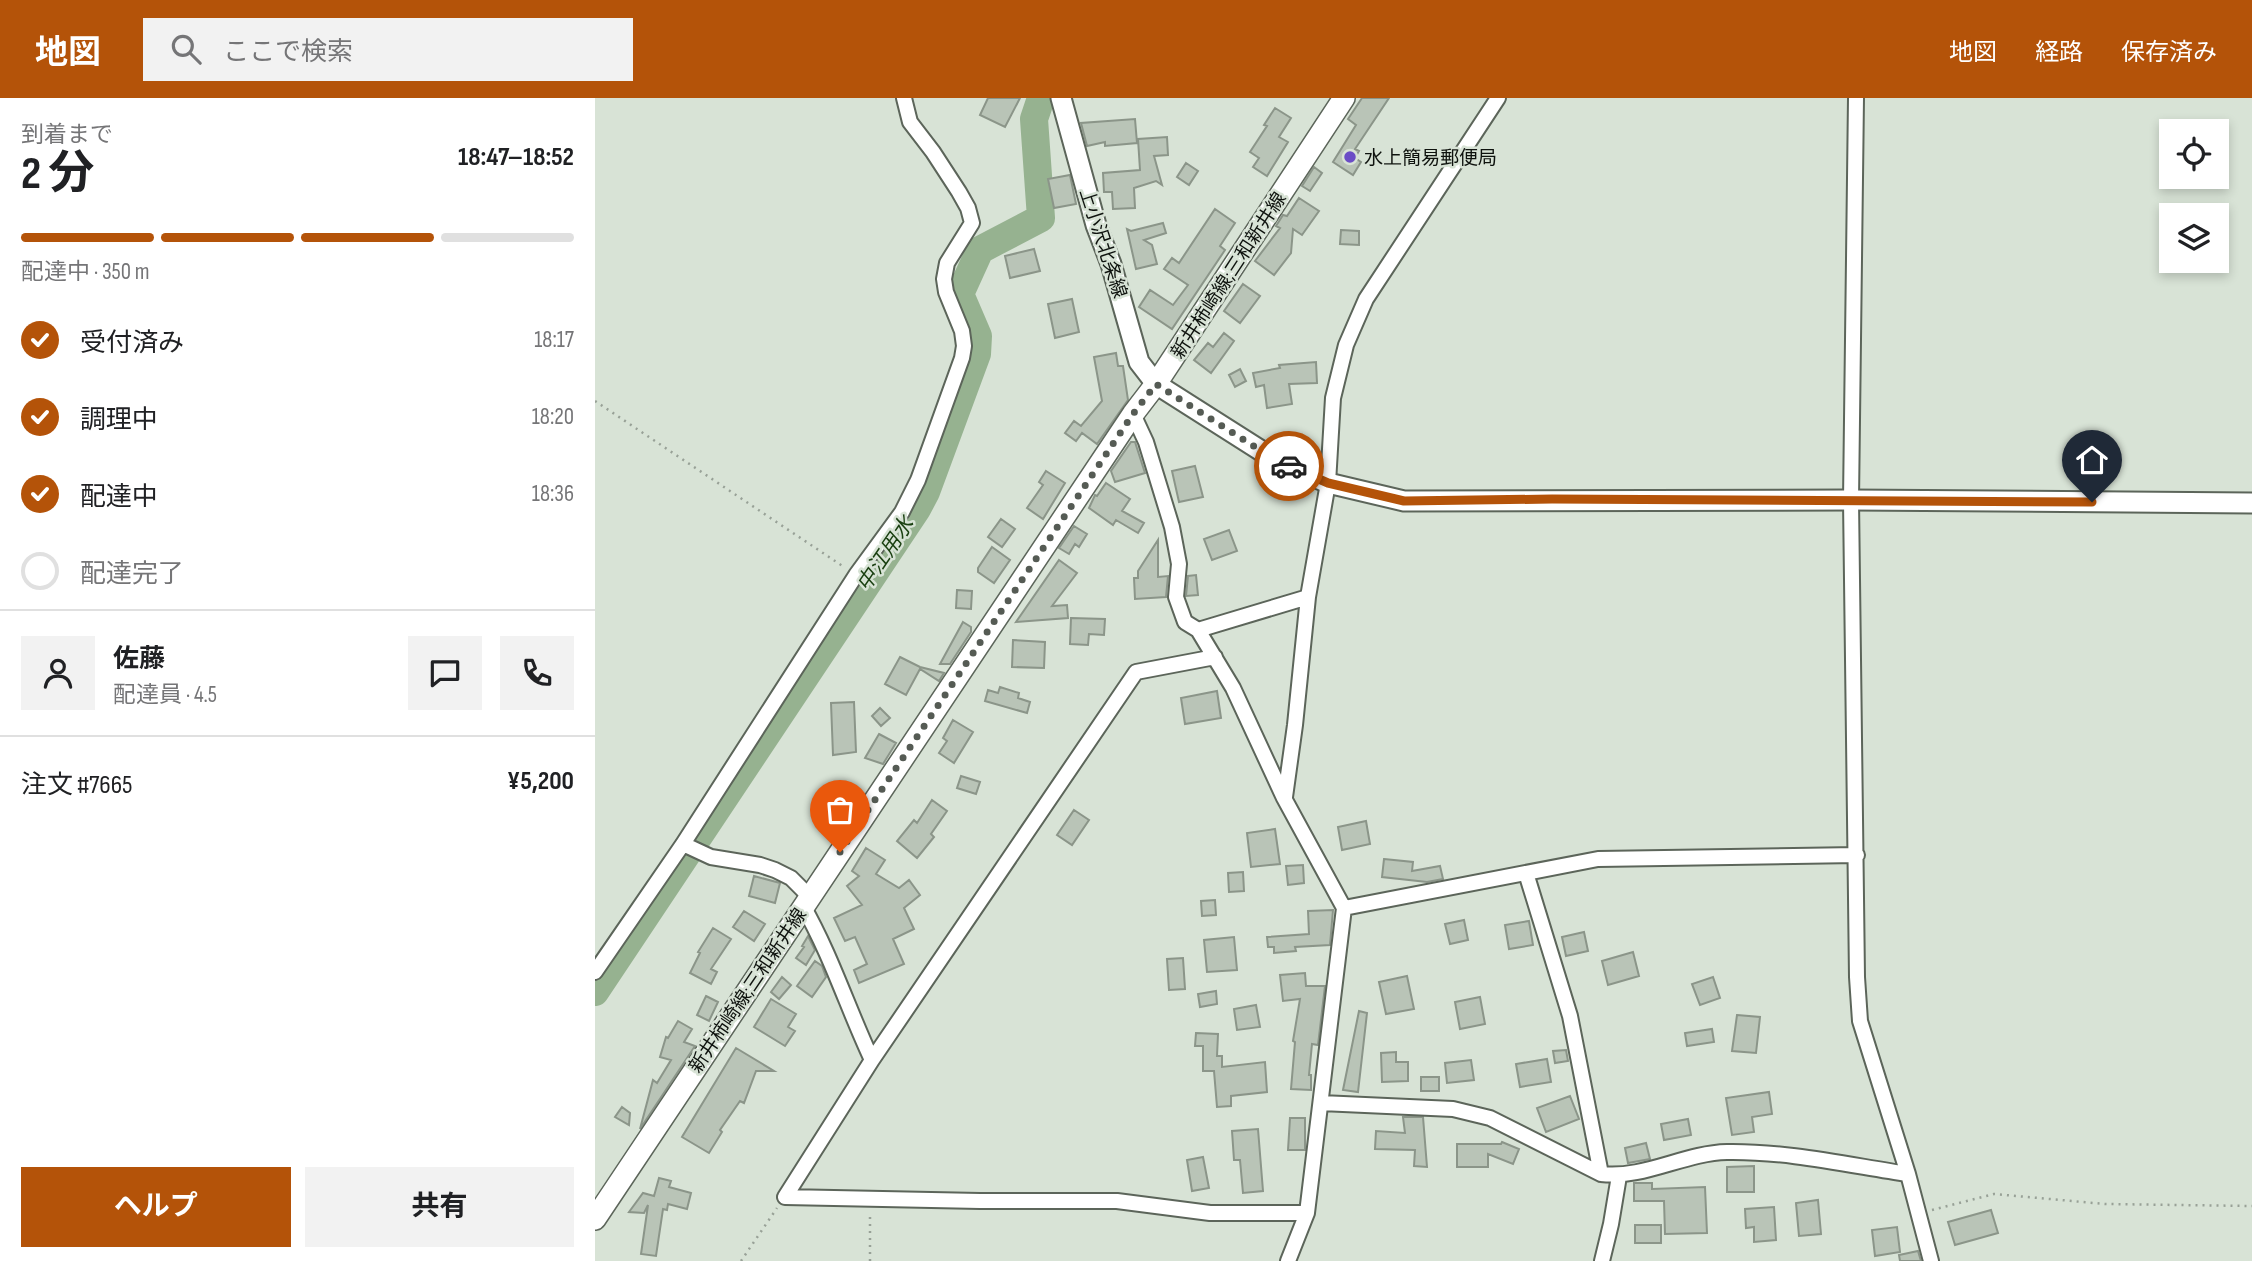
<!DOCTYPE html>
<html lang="ja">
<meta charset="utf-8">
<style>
body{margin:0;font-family:"Sofia Sans Condensed","Noto Sans JP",sans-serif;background:#f2f2f2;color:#202124;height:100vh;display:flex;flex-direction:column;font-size:26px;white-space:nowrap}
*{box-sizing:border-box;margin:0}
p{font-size:23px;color:#757577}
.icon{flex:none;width:38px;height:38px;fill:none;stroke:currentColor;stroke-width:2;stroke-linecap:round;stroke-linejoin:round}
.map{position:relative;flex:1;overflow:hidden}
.drawer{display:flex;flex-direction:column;background:#fff;width:595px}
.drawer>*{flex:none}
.controls{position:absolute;left:1564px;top:21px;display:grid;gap:14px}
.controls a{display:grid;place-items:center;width:70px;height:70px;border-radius:0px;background:#fff;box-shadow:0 4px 10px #0003;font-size:35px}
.pin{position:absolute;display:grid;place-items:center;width:60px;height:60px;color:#fff;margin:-72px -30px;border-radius:50% 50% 50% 0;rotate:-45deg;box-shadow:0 0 7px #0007}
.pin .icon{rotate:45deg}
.courier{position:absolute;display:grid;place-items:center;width:70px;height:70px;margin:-35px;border:5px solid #b45309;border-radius:50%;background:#fff;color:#222;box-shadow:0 2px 9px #0007}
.headline em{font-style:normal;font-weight:700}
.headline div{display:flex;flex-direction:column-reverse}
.headline{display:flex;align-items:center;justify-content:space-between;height:119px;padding:0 21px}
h1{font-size:46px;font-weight:700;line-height:52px}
.bar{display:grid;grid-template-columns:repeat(4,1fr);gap:10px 7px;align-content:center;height:84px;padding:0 21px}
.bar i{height:9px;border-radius:5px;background:#e0e0e0}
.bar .on{background:#b45309}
.bar p{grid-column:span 4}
.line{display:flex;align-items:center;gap:18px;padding:0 21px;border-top:2px solid #e0e0e0}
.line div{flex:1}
.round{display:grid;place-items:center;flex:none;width:74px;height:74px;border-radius:0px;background:#f2f2f2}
ol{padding:0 21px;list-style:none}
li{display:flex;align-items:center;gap:21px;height:77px}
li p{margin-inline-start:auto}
li .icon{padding:7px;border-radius:50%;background:#b45309;color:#fff;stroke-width:4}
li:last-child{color:#757577}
li i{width:38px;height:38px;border:4px solid #e0e0e0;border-radius:50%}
.cta{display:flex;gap:14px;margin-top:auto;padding:14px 21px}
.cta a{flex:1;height:80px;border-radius:0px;background:#b45309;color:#fff;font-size:28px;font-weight:700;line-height:80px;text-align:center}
.cta a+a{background:#f2f2f2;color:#202124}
header{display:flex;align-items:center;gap:42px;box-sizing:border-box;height:98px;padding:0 35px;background:#b45309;color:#fff}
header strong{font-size:33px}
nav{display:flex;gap:38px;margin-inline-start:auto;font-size:24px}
.search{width:490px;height:63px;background:#f2f2f2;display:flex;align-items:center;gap:18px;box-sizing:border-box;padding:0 24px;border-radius:0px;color:#757577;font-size:26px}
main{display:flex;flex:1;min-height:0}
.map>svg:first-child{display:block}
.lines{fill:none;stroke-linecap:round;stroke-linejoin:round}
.river{stroke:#96b290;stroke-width:28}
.building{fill:#b9c4b7;stroke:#8b9589;stroke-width:2}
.street-casing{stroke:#5c655a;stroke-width:18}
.secondary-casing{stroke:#5c655a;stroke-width:23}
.primary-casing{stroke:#5c655a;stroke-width:24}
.path{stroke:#98a197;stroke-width:2.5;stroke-dasharray:2 5;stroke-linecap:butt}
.street{stroke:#fff;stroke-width:14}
.secondary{stroke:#fff;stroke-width:19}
.primary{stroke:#fff;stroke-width:21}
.done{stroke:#555b54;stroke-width:7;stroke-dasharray:0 12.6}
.route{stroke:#b45309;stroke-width:9}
.poi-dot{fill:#6b4dc6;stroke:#d8e3d6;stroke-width:2.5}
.labels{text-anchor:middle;stroke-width:5;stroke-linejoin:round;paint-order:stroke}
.poi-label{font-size:19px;fill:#0e120e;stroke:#d8e3d6;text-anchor:start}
.street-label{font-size:19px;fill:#0e120e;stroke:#d8e3d6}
.water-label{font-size:21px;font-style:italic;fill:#1a4011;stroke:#d8e3d6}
</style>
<header>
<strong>地図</strong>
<div class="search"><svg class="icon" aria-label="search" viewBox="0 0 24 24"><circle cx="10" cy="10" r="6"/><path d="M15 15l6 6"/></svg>ここで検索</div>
<nav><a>地図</a><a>経路</a><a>保存済み</a></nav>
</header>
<main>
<section class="drawer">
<div class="headline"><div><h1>2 分</h1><p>到着まで</p></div><em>18:47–18:52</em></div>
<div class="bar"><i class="on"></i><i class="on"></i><i class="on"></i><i></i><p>配達中 · 350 m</p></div>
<ol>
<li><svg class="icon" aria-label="check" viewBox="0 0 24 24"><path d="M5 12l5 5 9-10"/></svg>受付済み<p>18:17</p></li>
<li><svg class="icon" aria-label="check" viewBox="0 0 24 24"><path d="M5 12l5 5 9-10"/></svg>調理中<p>18:20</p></li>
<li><svg class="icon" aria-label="check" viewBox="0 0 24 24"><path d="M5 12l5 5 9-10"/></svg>配達中<p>18:36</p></li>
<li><i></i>配達完了</li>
</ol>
<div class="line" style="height:126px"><a class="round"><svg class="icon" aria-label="person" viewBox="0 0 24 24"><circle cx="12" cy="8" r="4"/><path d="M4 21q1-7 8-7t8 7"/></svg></a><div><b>佐藤</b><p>配達員 · 4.5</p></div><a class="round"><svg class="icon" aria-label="chat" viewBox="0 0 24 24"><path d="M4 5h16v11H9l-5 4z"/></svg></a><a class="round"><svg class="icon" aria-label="phone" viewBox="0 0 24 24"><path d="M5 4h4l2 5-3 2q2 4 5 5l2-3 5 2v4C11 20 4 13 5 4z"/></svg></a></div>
<div class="line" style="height:91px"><div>注文 #7665</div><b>¥5,200</b></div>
<div class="cta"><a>ヘルプ</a><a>共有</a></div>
</section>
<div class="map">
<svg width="1657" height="1163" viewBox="0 0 1657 1163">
<rect width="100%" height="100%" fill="#d8e3d6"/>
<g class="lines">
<path class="river" d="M0,894L322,411L331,394L382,256L383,238L365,196L385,152L446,120L439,21L446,0"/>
</g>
<path class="building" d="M393,0H425L410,29L385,17Z
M767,0H794L760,51L764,53L760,60L766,64L758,77L738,64L761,27L753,21Z
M680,10L696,20L684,39L693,44L672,78L658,69L664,60L655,54L672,28L669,27Z
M540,21L542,45L510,48V44L492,48L486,25Z
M572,39L573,57L559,58L567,87L561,83L539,90L540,110L518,111L517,94H509L508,75L545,72L543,41Z
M591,65L603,73L594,87L582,79Z
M719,69L727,75L715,93L707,88Z
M475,77L481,106L459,110L453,81Z
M704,100L724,113L707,137L698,131L696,155L679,177L660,163L685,130L681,128L688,117L692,118Z
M620,111L640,125L625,148L630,152L577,231L544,209L555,192L578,207L593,187L569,171L577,160L584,165Z
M568,125L571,135L549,142L557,147L562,166L541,171L532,131L536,133Z
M746,132L764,133V147L745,146Z
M439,151L445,173L415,180L410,158Z
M648,186L665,198L645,225L629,213Z
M477,201L484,234L460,240L453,206Z
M629,235L639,243L616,275L599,262L613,245L618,249Z
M521,255L523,268H528L533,302L502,346L487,335L481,343L470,335L479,323L486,328L507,303L499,259Z
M721,264L722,285L694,286L697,306L672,310L669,287L661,289L658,275L685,270L684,267Z
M645,271L651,283L640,289L634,277Z
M536,344H540L550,375L520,384L516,373Z
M600,368L608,399L584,404L577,373Z
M451,373L470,385L448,421L432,410L448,387L444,384Z
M511,385L535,401L527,413L549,425L543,435L521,422L518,427L494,410L500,397L502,398Z
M406,421L420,431L407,449L393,439Z
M479,428L492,436L484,449L480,446L474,456L464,450Z
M634,432L642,453L617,462L609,441Z
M563,442V479L573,478L571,499L540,501L539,480H543V473Z
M397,449L415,462L399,485L383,474V470Z
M464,462L482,475L457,508L472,507L473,520L421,524Z
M601,477L603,497L591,498L593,478Z
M362,492L377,493L376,511L361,510Z
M476,520L510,521L509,537L494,536L493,547L475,546Z
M368,524L376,529V534L355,566H345Z
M418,542L450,544L449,570L417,569Z
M305,559L325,569L349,575L344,583L325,571L311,597L290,586Z
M405,589L424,595L423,600L435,604L432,615L390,603L393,592L403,595Z
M622,593L626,620L590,626L586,600Z
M259,604L261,654L238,657L236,605Z
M285,610L295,620L286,628L277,618Z
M358,622L378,634L359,665L344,655L352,643L348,640Z
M284,636L301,645L288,666L270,660Z
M366,678L385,684L381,696L362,690Z
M337,702L352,713L336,736L339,739L322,760L302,743L319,722L322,725Z
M479,712L494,722L477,747L462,737Z
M771,723L775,746L747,752L743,729Z
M680,731L685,766L656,769L652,735Z
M271,750L290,762L281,776L304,790L314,782L325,797L309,810L319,831L298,841L309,866L264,885L259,872L272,866L260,839L250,843L239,820L267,807L252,788L264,778L257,773Z
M789,761L818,764L817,773L845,768L848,781L832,784L787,779Z
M708,767L709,785L693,787L691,768Z
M648,774L649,793L634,794L633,775Z
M159,778L185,785L180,805L154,798Z
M620,802L621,817L607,818L606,803Z
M738,812L735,847L700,849L701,853L679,855V849H673L672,839L714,836L713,813Z
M149,813L170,826L159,843L138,829Z
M869,822L873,842L855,846L850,826Z
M934,823L938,847L914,851L910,827Z
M118,830L136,841L116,871L122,874L116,886L95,875L105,855L103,854Z
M989,834L993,853L971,858L967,839Z
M213,838L220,852L211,867L201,860L209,849L207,848Z
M639,839L642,872L612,874L609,842Z
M1038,854L1044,878L1013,887L1007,863Z
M588,860L590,891L574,892L572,861Z
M220,863L227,868L231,879L217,899L202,888Z
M710,875L711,888H730L723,947L717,946L714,977H716V992L696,991L700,944L698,943L705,901L688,903L685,877Z
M812,878L819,911L791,916L784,884Z
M187,879L196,887L184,901L176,894Z
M1118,879L1125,900L1105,907L1097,886Z
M621,893L622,906L605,909L603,896Z
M111,898L123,904L114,923L102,917Z
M885,899L890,926L865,931L860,904Z
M176,901L201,916L193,929L200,933L190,948L159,929Z
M661,907L665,929L642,932L639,911Z
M764,913L772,915L763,994L748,992Z
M1142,917L1165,919L1161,955L1137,953Z
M83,923L97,931L89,944L100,948L45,1031L58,982L62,985L76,962L65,959L71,939L73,940Z
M1117,931L1119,944L1092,948L1090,935Z
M601,935L623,936L622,958H627V969L670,964L672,994L636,998V1008L622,1009L619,973H608V948H600Z
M141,950L179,973H161L149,1005L145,1003L125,1032L127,1034L114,1055L87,1039Z
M971,952L973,963L960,965L958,953Z
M801,954V964H813V983L787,984L786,955Z
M952,961L956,984L925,989L921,966Z
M876,962L879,982L852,985L850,965Z
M826,979H844V993H826Z
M1174,994L1177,1016L1157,1019L1159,1034L1137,1037L1131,1000Z
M975,998L984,1021L951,1034L942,1010Z
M27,1009L35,1015L34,1027L20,1019Z
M808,1019H828L832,1069L819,1068L820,1052L780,1051L781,1033L810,1035Z
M695,1020H710V1052H693Z
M1093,1021L1096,1037L1069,1042L1066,1026Z
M663,1031L668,1093L648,1095L645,1062H639L637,1033Z
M907,1044L924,1051L918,1066L893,1056V1069H862V1046H906Z
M1051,1045L1055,1061L1033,1065L1030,1050Z
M608,1059L614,1090L597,1093L592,1062Z
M1159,1068V1094H1132V1069Z
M64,1080L76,1083L74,1089L96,1095L92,1111L73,1106L72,1112L68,1111L61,1158L46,1156L53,1107L49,1115L34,1114L48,1095L59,1098Z
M1039,1085H1057V1091L1110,1089L1112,1135L1070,1136L1069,1103H1039Z
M1223,1102L1226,1136L1204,1138L1201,1105Z
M1179,1109L1181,1142L1159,1144V1129L1151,1130L1150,1111Z
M1396,1112L1403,1135L1360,1147L1353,1124Z
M1040,1127H1066V1145H1040Z
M1302,1129L1305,1154L1280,1158L1277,1132Z
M1323,1153L1326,1163H1305L1304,1157Z"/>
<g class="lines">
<defs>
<path id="street" d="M1261,0L1256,402L1262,879L1265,923L1313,1076L1336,1163
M538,316L551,344L577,429L584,466L581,499L590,524L603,532L638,590L689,700L749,810L712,1115L693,1163
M603,532L713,499
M690,699L700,627L713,499L733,385L738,300L751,247L771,201L903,0
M88,746L116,759L165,767L180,772L196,780L215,799
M931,775L975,918L1006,1076
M208,808C236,857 253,911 277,962
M749,810L1003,761L1262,757
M0,874L88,746L261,477L307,414L323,382L367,260L369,248L367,233L351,194L349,181L352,165L377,125L373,110L364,94L338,54L315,24L309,0
M726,1005L858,1011L895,1020L1006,1076C1049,1081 1089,1055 1132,1054C1192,1053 1253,1067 1313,1076
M190,1099L277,962L541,574L620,559
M190,1099L385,1103H522L615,1115H712
M1007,1163L1016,1126L1024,1078"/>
<path id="secondary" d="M466,0L501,127L516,166L544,264L561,286L679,361L733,385L809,403L1256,402L1657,405"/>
<path id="primary" d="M0,1121L538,316L561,286L749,0"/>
</defs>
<use href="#street" class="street-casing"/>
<use href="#secondary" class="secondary-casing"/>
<use href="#primary" class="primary-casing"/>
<path class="path" d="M0,303L249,469
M1337,1112L1399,1096L1510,1106L1657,1108
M146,1163L182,1110
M275,1163V1115"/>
<use href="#street" class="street"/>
<use href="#secondary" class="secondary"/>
<use href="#primary" class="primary"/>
</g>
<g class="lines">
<path class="done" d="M245,754L538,316L561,286L679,361L694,368"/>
<path class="route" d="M694,368L733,385L809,403L957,401L1497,404"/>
</g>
<circle class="poi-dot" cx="755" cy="59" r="7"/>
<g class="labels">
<g class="poi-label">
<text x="769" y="66">水上簡易郵便局</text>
</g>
<g class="street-label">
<text transform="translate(509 145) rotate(72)" y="7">上小沢北条線</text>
<text transform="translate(633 177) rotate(-57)" y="7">新井柿崎線;三和新井線</text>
<text transform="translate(152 892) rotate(-56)" y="7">新井柿崎線;三和新井線</text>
</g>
<g class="water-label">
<text transform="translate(290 456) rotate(-56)" y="7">中江用水</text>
</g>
</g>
</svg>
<div class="controls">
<a><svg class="icon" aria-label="locate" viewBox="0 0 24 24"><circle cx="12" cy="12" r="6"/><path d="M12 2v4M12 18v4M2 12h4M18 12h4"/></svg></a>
<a><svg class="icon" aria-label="layers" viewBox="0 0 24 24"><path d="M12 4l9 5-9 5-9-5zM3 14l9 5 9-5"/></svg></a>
</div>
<div class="pin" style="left:245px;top:754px;background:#ea580c"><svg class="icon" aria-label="bag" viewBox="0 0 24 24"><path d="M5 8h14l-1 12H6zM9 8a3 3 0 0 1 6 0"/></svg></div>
<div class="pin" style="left:1497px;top:404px;background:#1f2937"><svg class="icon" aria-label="home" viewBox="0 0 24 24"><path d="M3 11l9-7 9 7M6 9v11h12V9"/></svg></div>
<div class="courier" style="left:694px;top:368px"><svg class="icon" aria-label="car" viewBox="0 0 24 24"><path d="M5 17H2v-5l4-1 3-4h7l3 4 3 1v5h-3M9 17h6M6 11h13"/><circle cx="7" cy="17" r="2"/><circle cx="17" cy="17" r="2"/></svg></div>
</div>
</main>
